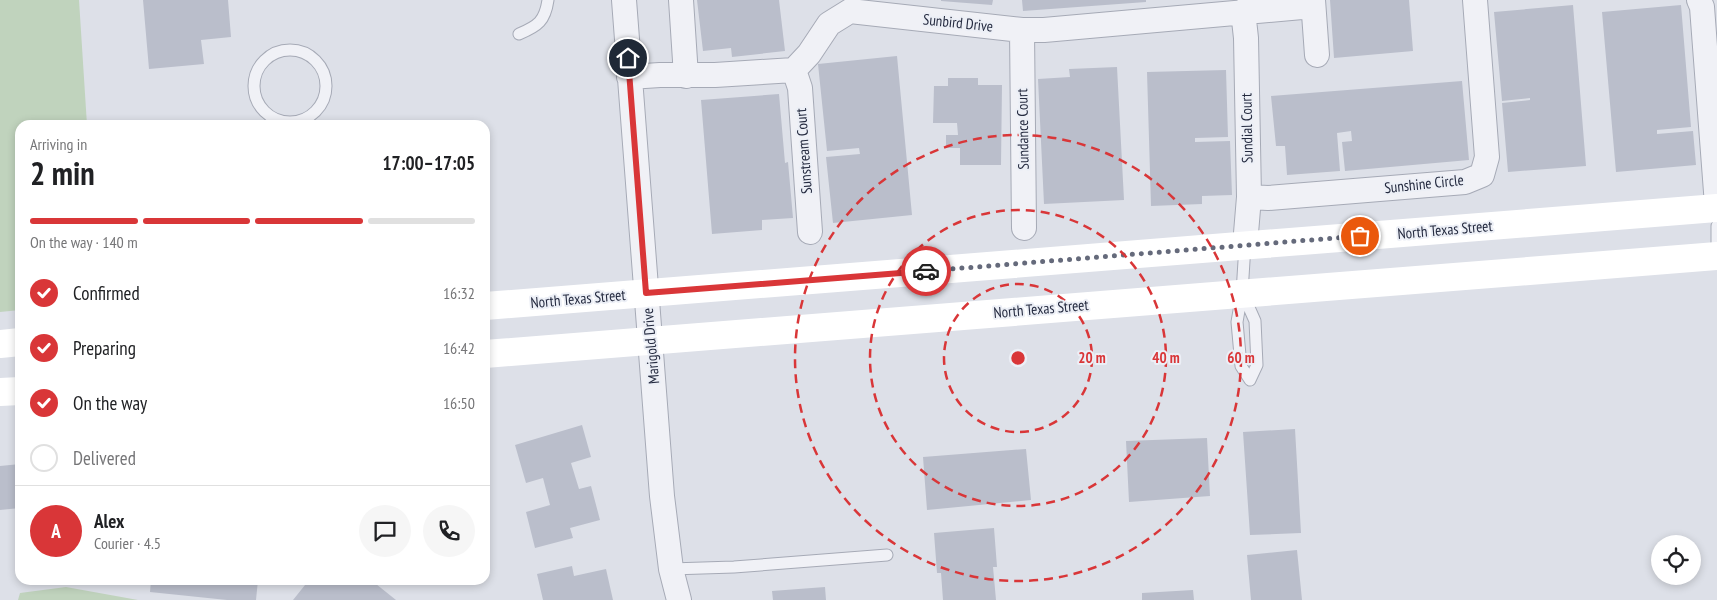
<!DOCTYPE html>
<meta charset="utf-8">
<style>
body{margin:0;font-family:"PT Sans Narrow",sans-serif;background:#f6f6f6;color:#202124;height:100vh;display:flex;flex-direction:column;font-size:19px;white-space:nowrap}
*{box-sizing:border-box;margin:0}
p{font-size:16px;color:#757577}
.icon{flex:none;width:28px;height:28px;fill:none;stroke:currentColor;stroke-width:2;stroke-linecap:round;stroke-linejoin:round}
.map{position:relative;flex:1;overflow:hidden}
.sheet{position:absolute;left:15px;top:120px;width:475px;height:465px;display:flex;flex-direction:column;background:#fff;border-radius:15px;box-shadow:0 2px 8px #0003}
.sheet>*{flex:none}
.tools{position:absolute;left:1651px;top:535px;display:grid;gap:10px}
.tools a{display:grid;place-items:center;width:50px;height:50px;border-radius:50%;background:#fff;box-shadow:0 2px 8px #0003;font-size:25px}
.pin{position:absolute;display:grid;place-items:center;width:42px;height:42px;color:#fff;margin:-21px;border:2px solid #fff;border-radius:50%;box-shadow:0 1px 5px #0007}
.courier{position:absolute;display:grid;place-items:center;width:50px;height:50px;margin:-25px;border:4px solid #d93638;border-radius:50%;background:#fff;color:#222;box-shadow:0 1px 6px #0007}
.head em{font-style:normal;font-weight:700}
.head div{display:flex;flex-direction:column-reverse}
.head{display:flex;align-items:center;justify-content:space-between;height:85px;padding:0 15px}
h1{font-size:32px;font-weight:700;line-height:38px}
.bar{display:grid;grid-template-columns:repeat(4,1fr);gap:8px 5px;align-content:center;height:60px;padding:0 15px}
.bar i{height:6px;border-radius:4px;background:#e0e0e0}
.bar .active{background:#d93638}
.bar p{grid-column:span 4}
.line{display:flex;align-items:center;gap:12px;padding:0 15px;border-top:1px solid #e0e0e0}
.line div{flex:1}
.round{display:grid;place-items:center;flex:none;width:52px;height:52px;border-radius:26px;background:#f6f6f6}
ol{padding:0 15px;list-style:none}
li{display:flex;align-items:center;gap:15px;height:55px}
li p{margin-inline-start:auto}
li .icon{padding:5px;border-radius:50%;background:#d93638;color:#fff;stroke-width:4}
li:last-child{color:#757577}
li i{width:28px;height:28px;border:2px solid #e0e0e0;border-radius:50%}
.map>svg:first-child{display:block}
.green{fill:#c0d3bd}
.building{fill:#babecb}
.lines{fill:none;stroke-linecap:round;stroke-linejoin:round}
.service-casing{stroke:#a6aab6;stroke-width:13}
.minor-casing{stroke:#a6aab6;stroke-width:26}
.service{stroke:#f0f1f6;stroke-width:11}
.minor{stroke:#f0f1f6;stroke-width:24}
.secondary{stroke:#fff;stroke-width:28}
.done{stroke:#656a7b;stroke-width:5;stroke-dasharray:0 9}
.route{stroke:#d93638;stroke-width:6}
.ring{fill:none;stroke:#d93638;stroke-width:2.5;stroke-dasharray:9 6}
.labels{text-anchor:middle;stroke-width:4;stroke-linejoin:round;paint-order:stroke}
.street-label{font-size:15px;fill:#252b40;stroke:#eceff6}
.centre{fill:#d93638;stroke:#eceff6;stroke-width:2.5}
.ring-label{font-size:15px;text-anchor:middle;font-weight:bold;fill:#d93638;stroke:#eceff6;stroke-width:4;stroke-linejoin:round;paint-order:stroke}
</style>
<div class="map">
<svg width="1717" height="600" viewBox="0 0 1717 600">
<rect width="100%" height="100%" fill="#dde0e8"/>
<path class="green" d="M0,0H79L87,125H20V310L0,312Z
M66,587L138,600H18L20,593Z"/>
<path class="building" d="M143,0H228L231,37L201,40L204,64L149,69Z
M697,0H779L785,51L732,57L731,48L703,51Z
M941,0H993L992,5L941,1Z
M1022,0H1146V2L1023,11Z
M1330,0H1409L1413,51L1334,58Z
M1573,5L1586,166L1508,172L1502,103L1530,100V98L1502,101L1494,12Z
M1681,5L1691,127L1657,130V134L1693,131L1696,165L1616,172L1602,12Z
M897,56L912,215L833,223L826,157L860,154L859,148L827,151L818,64Z
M1117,67L1124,200L1044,204L1038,79L1070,77L1069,69Z
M1226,70L1228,137L1195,138V142L1230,141L1232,195L1202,196V204L1151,206L1147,72Z
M948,78H978V85H1002L1001,165H960V148H946V135H958L957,123H933L934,86H948Z
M1462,81L1469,160L1345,171L1342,142L1352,141L1351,131L1337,133L1340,171L1287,175L1285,146H1276L1271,96Z
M779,94L785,163L788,162L793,218L762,220V230L712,234L701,100Z
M582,425L591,457L571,463L579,489L591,486L600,520L570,528L573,538L535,548L526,512L550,505L543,478L526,483L515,445Z
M1295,429L1301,533L1250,535L1243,432Z
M1207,438L1210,496L1129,502L1126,441Z
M1026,449L1031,500L927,510L923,457Z
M20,464V508L0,510V466Z
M994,528L997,567H993L996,600H943L941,573H937L934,533Z
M1297,550L1302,600H1251L1247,555Z
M572,566L574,576L606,569L613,600H543L537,574Z
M151,580H258L256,600H227L150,592Z
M309,580H371L396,600H293Z
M825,587L826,600H773L772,591Z
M1193,590L1194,600H1142V593Z"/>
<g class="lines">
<defs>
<path id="service" d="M519,34C538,26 545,21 548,0
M254 86a36 36 0 1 1 72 0a36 36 0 1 1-72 0Z
M1245,245L1242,293L1237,322L1241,366L1250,380
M1717,256V226
M1243,294L1255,321L1257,365L1250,380
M671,569L734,567L887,555"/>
<path id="minor" d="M624,0L662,496L671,569L679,600
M681,0L686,76
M1313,0L1317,55
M1699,0L1702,7L1717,205
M1243,11L1246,38L1249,197L1245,245
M1022,30L1024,228
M794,70L800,88L810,232
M629,77L660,75H715L794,70L809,54L829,24L850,11L1022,30H1044L1313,6
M1249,197L1268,198L1465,182L1482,175L1487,157L1475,0"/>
</defs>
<use href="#service" class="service-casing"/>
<use href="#minor" class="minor-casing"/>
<use href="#service" class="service"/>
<use href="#minor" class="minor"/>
<path class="secondary" d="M485,306L1717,208
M0,344L20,342
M485,354L1717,256
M0,392L20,391"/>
</g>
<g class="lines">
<path class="done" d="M926,271L1360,236"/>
<path class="route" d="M628,58L646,293L926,271"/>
</g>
<g class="ring">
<circle cx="1018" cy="358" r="74"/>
<circle cx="1018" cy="358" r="148"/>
<circle cx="1018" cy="358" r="223"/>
</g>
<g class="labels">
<g class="street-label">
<text transform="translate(958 23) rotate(6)" y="5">Sunbird Drive</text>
<text transform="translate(1247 128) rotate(-91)" y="5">Sundial Court</text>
<text transform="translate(1023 129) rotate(-91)" y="5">Sundance Court</text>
<text transform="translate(804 151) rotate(-94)" y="5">Sunstream Court</text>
<text transform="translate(1424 184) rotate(-6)" y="5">Sunshine Circle</text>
<text transform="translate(1445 230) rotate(-5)" y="5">North Texas Street</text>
<text transform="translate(578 299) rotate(-5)" y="5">North Texas Street</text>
<text transform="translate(1041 309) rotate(-5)" y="5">North Texas Street</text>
<text transform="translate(651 346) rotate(-95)" y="5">Marigold Drive</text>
</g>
</g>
<circle cx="1018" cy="358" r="8" class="centre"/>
<g class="ring-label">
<text x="1092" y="363">20 m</text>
<text x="1166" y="363">40 m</text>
<text x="1241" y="363">60 m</text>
</g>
</svg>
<div class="tools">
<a><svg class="icon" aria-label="locate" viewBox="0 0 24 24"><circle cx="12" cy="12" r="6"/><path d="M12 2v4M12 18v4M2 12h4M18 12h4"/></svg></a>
</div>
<div class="pin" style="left:1360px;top:236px;background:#ea580c"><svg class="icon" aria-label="bag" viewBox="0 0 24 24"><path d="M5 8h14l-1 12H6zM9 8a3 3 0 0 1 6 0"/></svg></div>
<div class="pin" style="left:628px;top:58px;background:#1f2937"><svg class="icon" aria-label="home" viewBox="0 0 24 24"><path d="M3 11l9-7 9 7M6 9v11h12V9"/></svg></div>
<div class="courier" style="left:926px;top:271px"><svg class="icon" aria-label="car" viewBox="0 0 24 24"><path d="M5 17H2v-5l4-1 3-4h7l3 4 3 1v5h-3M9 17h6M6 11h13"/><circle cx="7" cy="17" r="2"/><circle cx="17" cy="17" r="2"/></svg></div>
<section class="sheet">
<div class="head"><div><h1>2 min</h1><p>Arriving in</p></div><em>17:00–17:05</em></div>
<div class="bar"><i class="active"></i><i class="active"></i><i class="active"></i><i></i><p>On the way · 140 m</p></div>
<ol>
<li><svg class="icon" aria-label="check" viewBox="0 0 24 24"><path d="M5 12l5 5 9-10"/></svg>Confirmed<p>16:32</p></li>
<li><svg class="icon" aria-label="check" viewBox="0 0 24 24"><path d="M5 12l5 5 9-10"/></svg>Preparing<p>16:42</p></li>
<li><svg class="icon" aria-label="check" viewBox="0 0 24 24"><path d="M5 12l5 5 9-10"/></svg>On the way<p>16:50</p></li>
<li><i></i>Delivered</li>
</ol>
<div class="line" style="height:90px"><b class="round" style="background:#d93638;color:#fff">A</b><div><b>Alex</b><p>Courier · 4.5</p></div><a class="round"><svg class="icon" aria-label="chat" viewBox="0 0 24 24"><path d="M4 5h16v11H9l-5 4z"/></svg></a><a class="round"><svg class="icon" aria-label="phone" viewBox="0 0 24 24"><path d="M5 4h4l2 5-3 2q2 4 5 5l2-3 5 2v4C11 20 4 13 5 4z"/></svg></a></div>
</section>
</div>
